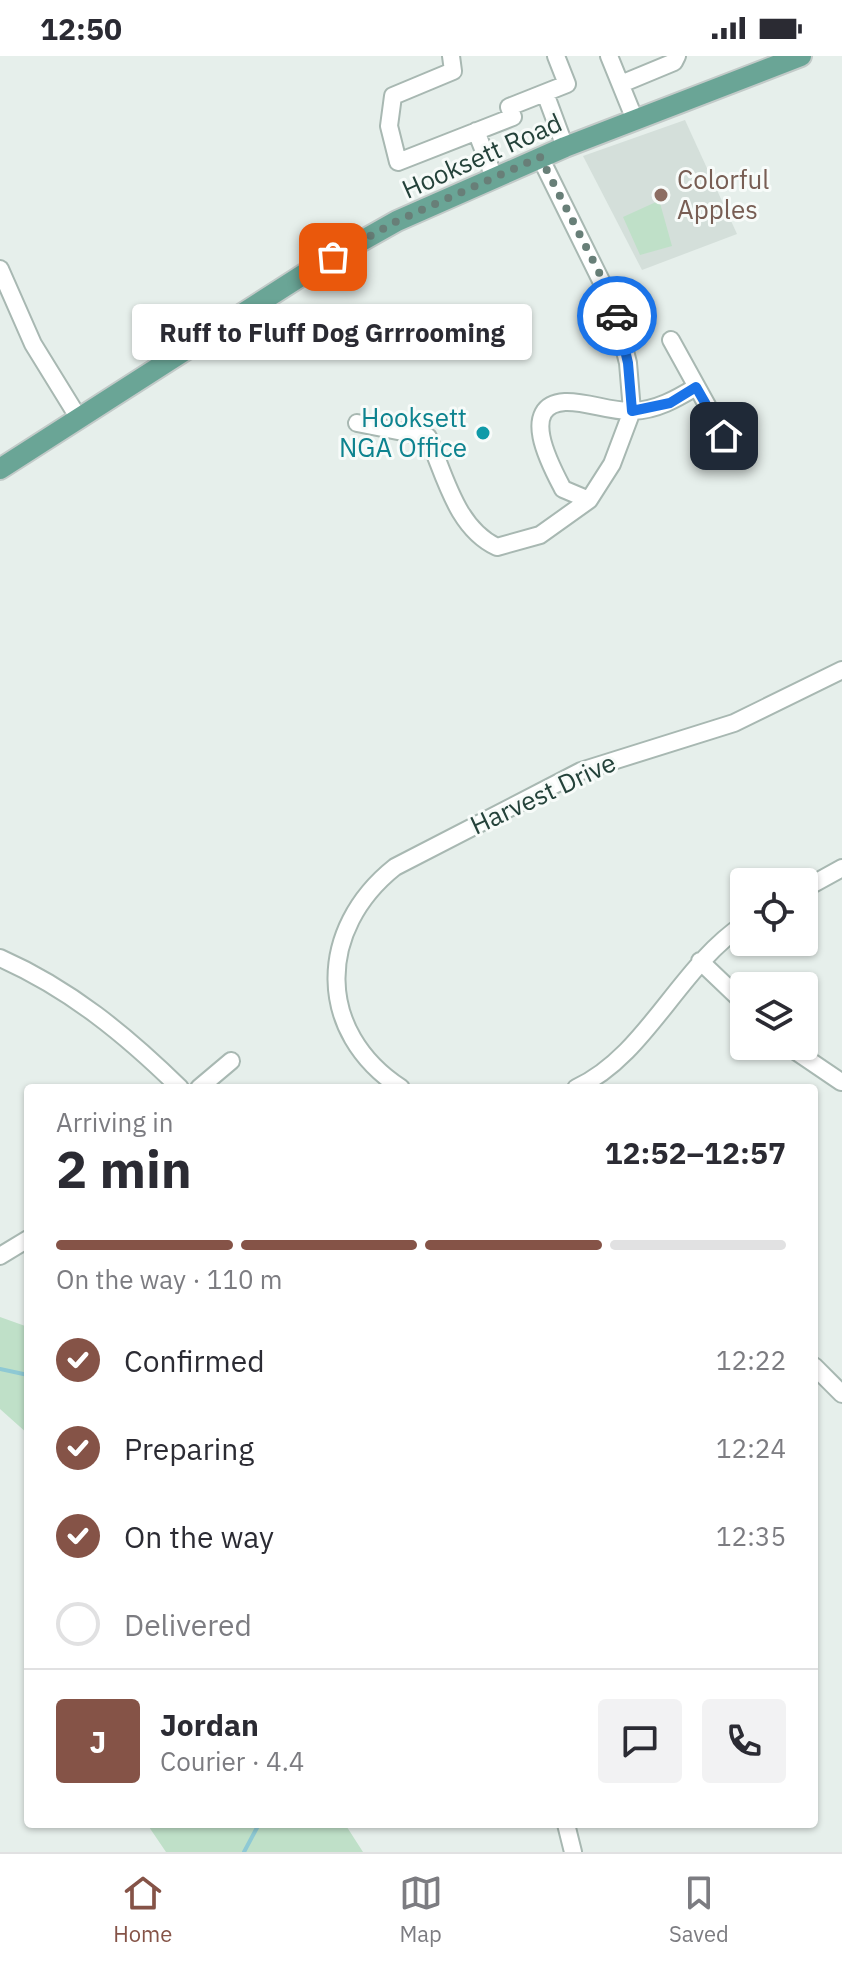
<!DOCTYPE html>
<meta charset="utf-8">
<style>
body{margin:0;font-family:"IBM Plex Sans",sans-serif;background:#f2f2f3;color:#2b2b33;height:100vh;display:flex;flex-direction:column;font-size:30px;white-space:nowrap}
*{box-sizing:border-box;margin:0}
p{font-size:26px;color:#7c7c81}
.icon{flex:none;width:44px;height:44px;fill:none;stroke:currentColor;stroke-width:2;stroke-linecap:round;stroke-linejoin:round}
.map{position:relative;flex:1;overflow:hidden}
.side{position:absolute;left:24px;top:1028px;width:794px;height:744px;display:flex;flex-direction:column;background:#fff;border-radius:8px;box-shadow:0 2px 6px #0004}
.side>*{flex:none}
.buttons{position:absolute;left:730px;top:812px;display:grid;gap:16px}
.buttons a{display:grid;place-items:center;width:88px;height:88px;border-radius:8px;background:#fff;box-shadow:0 2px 6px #0004;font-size:40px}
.pin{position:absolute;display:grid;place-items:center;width:68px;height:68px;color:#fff;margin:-34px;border-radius:16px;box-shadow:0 4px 12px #0006}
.courier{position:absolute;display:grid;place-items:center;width:80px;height:80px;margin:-40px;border:6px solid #1a73e8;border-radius:50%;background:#fff;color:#222;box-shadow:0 2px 10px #0007}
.bubble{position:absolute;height:56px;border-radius:8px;background:#fff;box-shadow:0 2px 6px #0004;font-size:26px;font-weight:800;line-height:56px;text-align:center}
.summary em{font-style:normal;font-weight:800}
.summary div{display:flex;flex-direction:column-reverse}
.summary{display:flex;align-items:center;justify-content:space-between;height:136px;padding:0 32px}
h1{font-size:52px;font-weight:800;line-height:60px}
.bar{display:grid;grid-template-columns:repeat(4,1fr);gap:12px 8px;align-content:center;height:96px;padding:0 32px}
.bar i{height:10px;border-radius:6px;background:#e1e1e2}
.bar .current{background:#855347}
.bar p{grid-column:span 4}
.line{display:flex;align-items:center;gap:20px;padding:0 32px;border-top:2px solid #e1e1e2}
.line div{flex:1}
.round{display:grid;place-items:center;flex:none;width:84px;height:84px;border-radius:8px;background:#f2f2f3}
ol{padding:0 32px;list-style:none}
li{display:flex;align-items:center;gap:24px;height:88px}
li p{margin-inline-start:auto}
li .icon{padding:8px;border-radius:50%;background:#855347;color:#fff;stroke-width:4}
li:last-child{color:#7c7c81}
li i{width:44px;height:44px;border:4px solid #e1e1e2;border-radius:50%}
.status{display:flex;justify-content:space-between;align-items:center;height:56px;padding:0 40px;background:#fff;direction:ltr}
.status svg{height:22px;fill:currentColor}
.tabs{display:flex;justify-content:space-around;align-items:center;height:112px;border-top:2px solid #e1e1e2;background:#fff;font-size:22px;color:#7c7c81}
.tabs a{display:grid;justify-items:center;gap:4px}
.tabs .current{color:#855347}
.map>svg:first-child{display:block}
.built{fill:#d4dfda}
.green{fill:#bfe0c8}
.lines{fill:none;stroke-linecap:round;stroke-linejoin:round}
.stream{stroke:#8ec9d4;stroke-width:4}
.minor-casing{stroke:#a8b8b2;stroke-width:20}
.major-casing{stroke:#c2cac8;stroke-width:24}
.minor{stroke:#fff;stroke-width:16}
.major{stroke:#6aa596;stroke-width:20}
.done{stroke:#687f78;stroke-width:8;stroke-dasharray:0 14.4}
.route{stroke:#1a73e8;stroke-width:10}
.education-dot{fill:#8d6e63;stroke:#f7fbf9;stroke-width:3}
.culture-dot{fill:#0f9aa8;stroke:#f7fbf9;stroke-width:3}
.labels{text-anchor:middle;stroke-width:6;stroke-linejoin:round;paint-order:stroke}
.street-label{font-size:26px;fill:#24423a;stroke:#f7fbf9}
.education-label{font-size:26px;fill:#785e54;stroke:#f7fbf9;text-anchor:start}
.culture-label{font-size:26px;fill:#0d838f;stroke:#f7fbf9;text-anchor:end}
</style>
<div class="status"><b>12:50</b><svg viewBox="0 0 49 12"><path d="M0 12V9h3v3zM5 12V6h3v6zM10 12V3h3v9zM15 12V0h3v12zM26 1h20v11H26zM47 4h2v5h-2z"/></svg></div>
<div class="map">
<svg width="842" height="1796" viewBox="0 0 842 1796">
<rect width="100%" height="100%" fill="#e6efeb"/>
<path class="built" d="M685,64L737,178L642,214L583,100Z"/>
<path class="green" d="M656,146L660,147L672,190L640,199L623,161Z
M0,1261L28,1271V1378L0,1353Z
M147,1768H345L363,1796H166Z"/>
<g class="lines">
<path class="stream" d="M0,1313L28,1319
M244,1796L259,1768"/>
<defs>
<path id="minor" d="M451,0L453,15L393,40L389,70L398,106L513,61L509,51L567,28L556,0
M609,0L635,64
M621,28L674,6L677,0
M545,37L565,91
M476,75L494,121
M0,213L33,288L78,361
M671,284L724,380
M357,367L428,381C445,419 456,472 497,491L540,479L589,444L612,408L632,355L628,307L614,251L540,101
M589,444L563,433C552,412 517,349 565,346C587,345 610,356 633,355C657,354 676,343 696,331
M804,833L842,812
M0,902C70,933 126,979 180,1032
M700,905L744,947
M788,990L841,1026
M199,1032L231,1005
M401,1032C315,976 317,873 395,811L581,715L734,667L842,614
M576,1032C646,1000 679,911 744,868
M0,1200L28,1183
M814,1310L842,1338
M566,1768L573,1796"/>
<path id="major" d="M0,413L312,213L397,165L565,91L801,0"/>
</defs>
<use href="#minor" class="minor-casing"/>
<use href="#major" class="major-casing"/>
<use href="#minor" class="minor"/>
<use href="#major" class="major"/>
</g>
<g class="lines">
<path class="done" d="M333,201L397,165L540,101L604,226L617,260"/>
<path class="route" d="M617,260L628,307L632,355L670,347L696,331L724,380"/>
</g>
<circle class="education-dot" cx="661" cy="139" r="8"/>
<circle class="culture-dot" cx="483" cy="377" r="8"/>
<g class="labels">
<g class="street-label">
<text transform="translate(482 100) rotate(-24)" y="9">Hooksett Road</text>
<text transform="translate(543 738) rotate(-25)" y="9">Harvest Drive</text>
</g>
<g class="education-label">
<text x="677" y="133">Colorful<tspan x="677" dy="30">Apples</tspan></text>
</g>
<g class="culture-label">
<text x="467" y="371">Hooksett<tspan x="467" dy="30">NGA Office</tspan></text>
</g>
</g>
</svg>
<div class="buttons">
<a><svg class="icon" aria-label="locate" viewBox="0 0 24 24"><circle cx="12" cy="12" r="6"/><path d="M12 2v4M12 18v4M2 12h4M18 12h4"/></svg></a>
<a><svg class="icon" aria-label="layers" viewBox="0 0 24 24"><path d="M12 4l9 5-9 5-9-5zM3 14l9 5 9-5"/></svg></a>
</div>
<div class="pin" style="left:333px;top:201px;background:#ea580c"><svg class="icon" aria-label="bag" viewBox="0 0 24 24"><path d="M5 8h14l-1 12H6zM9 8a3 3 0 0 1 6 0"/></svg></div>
<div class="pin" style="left:724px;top:380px;background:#1f2937"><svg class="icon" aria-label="home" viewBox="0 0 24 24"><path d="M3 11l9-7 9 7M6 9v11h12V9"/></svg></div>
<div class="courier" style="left:617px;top:260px"><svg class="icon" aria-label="car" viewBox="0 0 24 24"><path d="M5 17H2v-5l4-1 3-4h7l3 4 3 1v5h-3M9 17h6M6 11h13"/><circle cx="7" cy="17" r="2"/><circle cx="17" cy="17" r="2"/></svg></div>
<div class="bubble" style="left:132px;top:248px;width:400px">Ruff to Fluff Dog Grrrooming</div>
<section class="side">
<div class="summary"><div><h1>2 min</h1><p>Arriving in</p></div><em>12:52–12:57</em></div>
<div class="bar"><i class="current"></i><i class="current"></i><i class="current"></i><i></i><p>On the way · 110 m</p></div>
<ol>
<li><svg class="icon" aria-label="check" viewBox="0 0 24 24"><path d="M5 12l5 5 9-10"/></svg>Confirmed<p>12:22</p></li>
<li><svg class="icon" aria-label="check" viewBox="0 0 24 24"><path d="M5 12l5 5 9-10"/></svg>Preparing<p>12:24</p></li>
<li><svg class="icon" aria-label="check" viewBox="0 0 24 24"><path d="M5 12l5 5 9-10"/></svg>On the way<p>12:35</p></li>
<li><i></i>Delivered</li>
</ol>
<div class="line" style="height:144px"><b class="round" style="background:#855347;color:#fff">J</b><div><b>Jordan</b><p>Courier · 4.4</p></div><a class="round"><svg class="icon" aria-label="chat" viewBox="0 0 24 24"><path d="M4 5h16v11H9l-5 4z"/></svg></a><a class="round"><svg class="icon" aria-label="phone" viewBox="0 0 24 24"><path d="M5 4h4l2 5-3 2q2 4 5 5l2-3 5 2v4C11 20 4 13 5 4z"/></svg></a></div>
</section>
</div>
<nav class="tabs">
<a class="current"><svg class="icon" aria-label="home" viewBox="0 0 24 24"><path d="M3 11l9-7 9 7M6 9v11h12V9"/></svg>Home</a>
<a><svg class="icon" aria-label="map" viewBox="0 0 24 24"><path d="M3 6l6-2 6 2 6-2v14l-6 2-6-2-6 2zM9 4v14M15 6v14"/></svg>Map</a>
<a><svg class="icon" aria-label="saved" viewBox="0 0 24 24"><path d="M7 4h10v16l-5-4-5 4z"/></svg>Saved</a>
</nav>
